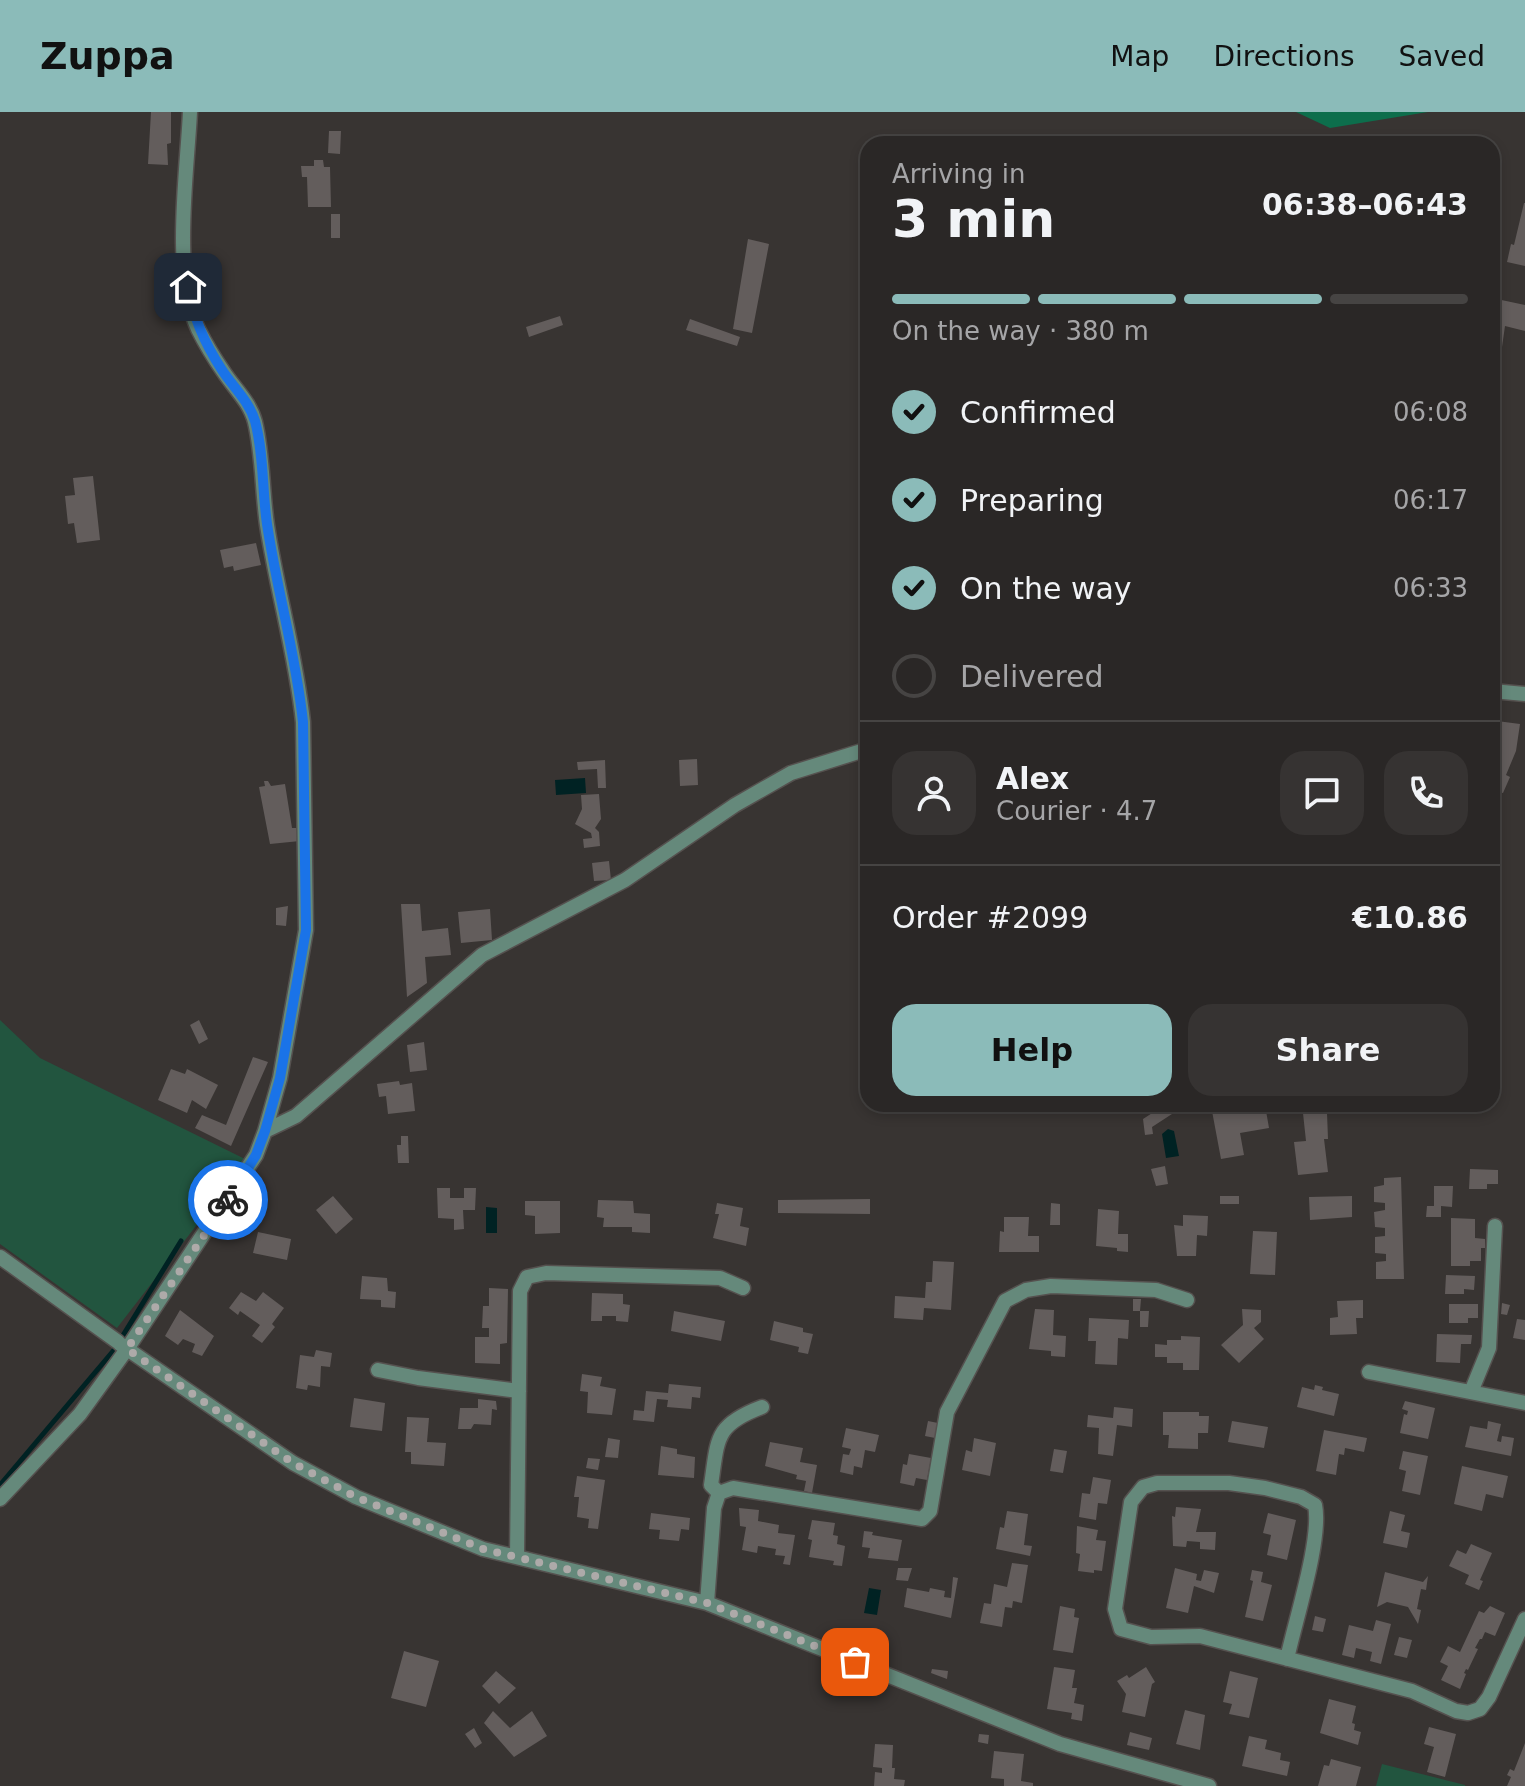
<!DOCTYPE html>
<meta charset="utf-8">
<style>
body{margin:0;font-family:"DejaVu Sans",sans-serif;background:#363332;color:#f1f3f6;height:100vh;display:flex;flex-direction:column;font-size:30px;white-space:nowrap}
*{box-sizing:border-box;margin:0}
p{font-size:26px;color:#a5a5a7}
.icon{flex:none;width:44px;height:44px;fill:none;stroke:currentColor;stroke-width:2;stroke-linecap:round;stroke-linejoin:round}
.map{position:relative;flex:1;overflow:hidden}
.side{position:absolute;left:860px;top:24px;width:640px;height:976px;display:flex;flex-direction:column;background:#2a2726;border-radius:24px;box-shadow:0 4px 12px #0003,0 0 0 2px #464443}
.side>*{flex:none}
.pin{position:absolute;display:grid;place-items:center;width:68px;height:68px;color:#fff;margin:-34px;border-radius:16px;box-shadow:0 4px 12px #0006}
.courier{position:absolute;display:grid;place-items:center;width:80px;height:80px;margin:-40px;border:6px solid #1a73e8;border-radius:50%;background:#fff;color:#222;box-shadow:0 2px 10px #0007}
.summary em{font-style:normal;font-weight:600}
.summary div{display:flex;flex-direction:column-reverse}
.summary{display:flex;align-items:center;justify-content:space-between;height:136px;padding:0 32px}
h1{font-size:52px;font-weight:600;line-height:60px}
.bar{display:grid;grid-template-columns:repeat(4,1fr);gap:12px 8px;align-content:center;height:96px;padding:0 32px}
.bar i{height:10px;border-radius:6px;background:#464443}
.bar .current{background:#8bbbb9}
.bar p{grid-column:span 4}
.line{display:flex;align-items:center;gap:20px;padding:0 32px;border-top:2px solid #464443}
.line div{flex:1}
.round{display:grid;place-items:center;flex:none;width:84px;height:84px;border-radius:24px;background:#363332}
ol{padding:0 32px;list-style:none}
li{display:flex;align-items:center;gap:24px;height:88px}
li p{margin-inline-start:auto}
li .icon{padding:8px;border-radius:50%;background:#8bbbb9;color:#111;stroke-width:4}
li:last-child{color:#a5a5a7}
li i{width:44px;height:44px;border:4px solid #464443;border-radius:50%}
.action{display:flex;gap:16px;margin-top:auto;padding:16px 32px}
.action a{flex:1;height:92px;border-radius:24px;background:#8bbbb9;color:#111;font-size:32px;font-weight:600;line-height:92px;text-align:center}
.action a+a{background:#363332;color:#f1f3f6}
header{display:flex;align-items:center;gap:48px;box-sizing:border-box;height:112px;padding:0 40px;background:#8bbbb9;color:#111}
header strong{font-size:38px}
nav{display:flex;gap:44px;margin-inline-start:auto;font-size:28px}
.map>svg:first-child{display:block}
.green{fill:#22553f}
.forest{fill:#0d6e4c}
.water{fill:#002223}
.lines{fill:none;stroke-linecap:round;stroke-linejoin:round}
.stream{stroke:#002223;stroke-width:5}
.building{fill:#635d5c}
.street-casing{stroke:#55514f;stroke-width:17}
.street{stroke:#65897b;stroke-width:14}
.done{stroke:#aeaaa9;stroke-width:8;stroke-dasharray:0 14.4}
.route{stroke:#1a73e8;stroke-width:10}
</style>
<header>
<strong>Zuppa</strong>
<nav><a>Map</a><a>Directions</a><a>Saved</a></nav>
</header>
<div class="map">
<svg width="1525" height="1674" viewBox="0 0 1525 1674">
<rect width="100%" height="100%" fill="#383432"/>
<path class="green" d="M0,908L40,946L247,1048L117,1216L0,1132Z
M1382,1652L1465,1673V1674H1376Z"/>
<path class="forest" d="M1296,0H1428L1330,16Z"/>
<path class="water" d="M585,666L586,681L556,683L555,668Z
M1168,1017L1174,1019L1179,1044L1166,1046L1162,1022Z
M486,1095L497,1096V1121H486Z
M869,1476L881,1478L877,1503L864,1501Z"/>
<g class="lines">
<path class="stream" d="M0,1373L114,1238L181,1129"/>
</g>
<path class="building" d="M151,0H171V31L167,32L168,53L148,52Z
M329,19H341L340,42L328,41Z
M314,48H323L324,55H330L331,95H308L307,65H302L301,54H314Z
M1524,91H1525V154L1507,150L1511,132L1514,133Z
M331,102H340V126H331Z
M748,127L769,132L752,221L733,217Z
M1492,186L1525,193V219L1505,214L1502,235L1492,233Z
M560,204L563,213L529,225L526,215Z
M690,207L740,225L737,234L686,218Z
M93,364L100,428L77,431L74,411L68,412L65,384L75,383L73,366Z
M256,431L261,453L234,459L233,454L224,456L220,438Z
M1497,609L1520,612L1516,639L1506,663L1510,665L1503,681L1492,679V648L1497,632L1494,631Z
M697,647L698,673L680,674L679,648Z
M605,648L606,676H598L597,657L578,658L577,650Z
M264,669H268L271,674L285,672L292,716H300V729L270,732L259,675L265,674Z
M599,682L601,707L595,716L599,720L600,734L584,736L583,727L592,726L591,721L575,712L582,697L581,683Z
M1492,696H1500L1496,729H1500L1499,748H1492Z
M609,749L611,768L594,769L592,751Z
M401,792H420L422,819L448,816L451,843L425,845L427,871L407,885Z
M288,794L286,814L276,813V796Z
M490,797L492,828L461,831L458,800Z
M199,908L208,927L199,932L190,913Z
M424,930L427,958L410,960L407,933Z
M253,945L268,950L231,1034L195,1016L202,1003L226,1013Z
M171,957L185,962L187,957L218,973L206,997L192,988L187,1001L158,988Z
M399,969L400,973L412,971L415,999L388,1002L386,984L379,985L377,972Z
M1166,992H1172V1002L1152,1015L1153,1022L1145,1023L1143,1007Z
M1244,992H1248L1249,996L1265,993L1269,1016L1240,1021L1244,1043L1221,1047L1212,999L1232,995L1245,997Z
M1302,992H1332L1333,1001H1327L1328,1027H1324L1328,1060L1298,1063L1294,1030L1306,1029Z
M401,1024H408L409,1051H398L397,1033H401Z
M1165,1054L1168,1072L1156,1074L1151,1057Z
M1470,1057L1498,1058V1072H1487V1077H1469Z
M1401,1065L1404,1167H1376V1150L1386,1149V1142L1375,1141V1125L1385,1124V1116L1375,1115L1374,1100L1385,1098V1091L1374,1090V1075L1384,1073V1066Z
M1434,1074H1453L1452,1095L1441,1094V1105H1426L1427,1094H1434Z
M437,1076H450V1086H464V1076H476L475,1098H463L464,1117L454,1118V1107L438,1106Z
M333,1084L353,1107L336,1122L316,1098Z
M1220,1084H1239V1092H1220Z
M1352,1084V1105L1310,1108L1309,1085Z
M870,1087V1102L778,1101V1088Z
M598,1088L633,1089L634,1101L650,1102V1121L632,1120V1115H603L604,1106L597,1105Z
M525,1089H560V1121L535,1122V1104L525,1103Z
M717,1091L743,1096L740,1114L749,1116L746,1134L713,1126L719,1102H715Z
M1051,1091L1060,1092V1113H1050Z
M1098,1097L1119,1099L1118,1122H1128V1140L1117,1139V1136L1096,1134Z
M1183,1103L1208,1104L1207,1124L1197,1123L1196,1144H1177L1174,1113L1183,1114Z
M1004,1105H1029L1028,1124H1039V1140H999L1000,1119L1004,1120Z
M1451,1106L1475,1107V1126L1485,1127V1136H1481V1149H1470V1154H1451Z
M1253,1119L1277,1120L1275,1163L1250,1162Z
M258,1120L291,1127L287,1148L253,1141Z
M933,1149L954,1150L951,1198L924,1196L923,1208L894,1206L895,1184L925,1186L926,1170H932Z
M1446,1163L1475,1164L1474,1178L1464,1177V1182H1445Z
M362,1164L387,1166L388,1179L396,1180L395,1196L381,1195V1188L360,1187Z
M489,1176L508,1177L507,1231L500,1232V1252L475,1251V1225H489V1216H482L483,1194H489Z
M241,1180L256,1189L263,1180L284,1196L272,1212L275,1215L262,1231L252,1224L260,1213L240,1199L238,1203L229,1196Z
M592,1181L623,1182V1192L630,1193L628,1210L616,1209V1204H602V1209H591Z
M1133,1187H1141L1140,1199H1133Z
M1363,1188V1206H1356L1357,1222L1330,1223V1206L1338,1205L1337,1189Z
M1502,1191L1510,1193L1507,1203L1501,1202Z
M1449,1192H1478V1206H1468V1211H1449Z
M1035,1197L1054,1198L1053,1223L1066,1224L1065,1245L1051,1244V1239L1029,1237Z
M1242,1197L1261,1198V1210L1254,1216L1264,1227L1239,1251L1221,1233L1243,1213Z
M180,1198L214,1224L202,1244L192,1240L195,1232L183,1227L178,1233L165,1224Z
M674,1199L725,1209L721,1229L671,1219Z
M1140,1199H1149L1148,1215H1140Z
M1089,1206L1129,1208L1128,1227L1118,1226L1117,1253L1095,1252L1096,1229H1088Z
M1517,1207L1525,1208V1228L1513,1226Z
M774,1209L803,1216V1220L813,1222L808,1242L798,1240L799,1235L770,1228Z
M1437,1222L1472,1223L1471,1232H1461L1460,1251L1436,1250Z
M1181,1224L1200,1225L1199,1258H1183V1251H1167V1245H1155V1232L1167,1233V1228H1181Z
M316,1238L332,1241L330,1255L321,1254L320,1275L308,1273L307,1278L296,1276L300,1243L314,1245Z
M582,1262L602,1265L600,1274L616,1277L612,1303L587,1301L588,1280L580,1279Z
M669,1272L701,1275L700,1286L692,1285L691,1297L667,1295L668,1288L657,1287L654,1310L633,1308L634,1298L644,1299L646,1279L668,1281Z
M1315,1273L1323,1275L1322,1278L1339,1282L1334,1304L1297,1295L1302,1275L1314,1278Z
M354,1286L385,1291L382,1319L350,1315Z
M478,1287L496,1289L497,1298L492,1297L491,1313L474,1312L471,1317H458L460,1296H478Z
M1405,1289L1435,1296L1428,1327L1400,1321L1404,1302L1407,1303L1408,1299L1402,1297Z
M1114,1295L1133,1297L1132,1315L1117,1313L1113,1344L1098,1342L1099,1316L1087,1315L1088,1303L1113,1306Z
M1163,1300H1199V1304H1209L1208,1321H1198V1337L1168,1336L1169,1323H1163Z
M407,1305L429,1306L427,1330L446,1331L444,1354L411,1352V1340H405Z
M928,1309L938,1311L935,1326L925,1324Z
M1232,1309L1268,1315L1264,1336L1228,1330Z
M1488,1309L1501,1312L1497,1329L1501,1330L1502,1324L1514,1326L1511,1344L1465,1335L1470,1314L1487,1317Z
M846,1316L879,1323L875,1340L865,1338L862,1356L854,1354L853,1363L840,1360L843,1342L849,1343L851,1337L842,1335Z
M1324,1318L1367,1326L1364,1340L1345,1336L1344,1343L1339,1342L1336,1363L1316,1359Z
M608,1326L620,1328L618,1346L605,1345Z
M974,1326L996,1331L990,1364L962,1358L966,1338L972,1340Z
M770,1330L803,1336L800,1350L817,1353L812,1381L804,1379L806,1369L796,1367L797,1363L765,1354Z
M661,1334L677,1337V1342L695,1345L694,1366L658,1363Z
M1054,1337L1067,1339L1063,1361L1050,1359Z
M1403,1339L1428,1344L1420,1383L1402,1379L1406,1359L1399,1357Z
M909,1342L931,1346L927,1368L916,1366L914,1374L900,1371L903,1352L907,1353Z
M588,1346L600,1347L598,1358L586,1356Z
M1462,1354L1508,1364L1503,1386L1486,1382L1482,1399L1454,1392Z
M577,1364L605,1368L598,1417L588,1416L589,1407L577,1405L579,1385H574Z
M1093,1365L1111,1368L1107,1392L1098,1391L1096,1408L1079,1405L1082,1381L1090,1382Z
M1176,1395L1201,1397L1196,1420H1216L1215,1438L1200,1437V1430L1187,1429L1186,1435L1173,1434L1172,1404L1175,1405Z
M739,1396L759,1398L758,1409L779,1413L778,1421L795,1423L790,1453L783,1452L785,1444L775,1443L776,1437L758,1434L757,1441L742,1438L746,1415L740,1414Z
M1007,1399L1028,1402L1024,1433L1032,1434L1030,1444L996,1437L1000,1415L1004,1416Z
M1390,1399L1405,1403L1401,1419L1410,1421L1407,1436L1383,1431Z
M651,1401L690,1406L689,1418L681,1417L679,1429L659,1427L660,1418L649,1417Z
M1268,1401L1296,1408L1287,1448L1267,1443L1271,1423L1263,1421Z
M812,1408L835,1411L833,1423L838,1424L837,1432L845,1434L842,1454L833,1453L834,1449L809,1445L812,1428L808,1427Z
M1077,1414L1098,1418L1096,1428L1106,1429L1102,1459L1094,1458V1461L1078,1459L1080,1442L1076,1441Z
M864,1419L873,1420L872,1423L902,1428L898,1449L868,1446L870,1436L862,1435Z
M1471,1432L1492,1441L1480,1468L1483,1469L1479,1478L1465,1472L1469,1463L1449,1454L1457,1438L1466,1442Z
M1012,1451L1028,1453L1022,1491L1013,1489L1012,1496L1005,1495L1002,1515L980,1511L984,1491L991,1492L994,1472L1007,1475Z
M898,1456H912L908,1469L896,1468Z
M1175,1456L1197,1462L1196,1468L1201,1469L1204,1458L1219,1461L1214,1481L1194,1474L1188,1501L1166,1496Z
M1252,1458L1263,1460L1261,1470L1272,1473L1263,1509L1245,1505L1253,1469L1250,1468Z
M1385,1460L1423,1470L1428,1464L1426,1478L1421,1477L1417,1497L1421,1498L1418,1512L1408,1495L1387,1490L1377,1495Z
M953,1465L958,1466L951,1506L904,1495L907,1476L929,1480L930,1476L945,1479L944,1485L951,1486Z
M1060,1494L1075,1497L1074,1505L1079,1506L1073,1541L1053,1538Z
M1490,1494L1505,1501L1495,1524L1485,1520L1482,1527H1480L1475,1536L1478,1537L1468,1558L1466,1557L1464,1561L1466,1562L1460,1577L1441,1568L1448,1554L1440,1550L1448,1534L1460,1540L1479,1499L1484,1501Z
M1315,1504L1326,1507L1323,1520L1312,1518Z
M1376,1508L1391,1512L1381,1552L1370,1549L1372,1540L1356,1536L1354,1546L1342,1543L1349,1513L1373,1519Z
M1399,1525L1412,1528L1407,1546L1394,1543Z
M404,1539L439,1549L426,1595L391,1586Z
M1054,1555L1075,1558L1072,1576H1077L1074,1591L1084,1593L1082,1609L1071,1607L1072,1601L1047,1597Z
M1146,1555L1155,1570L1152,1572L1145,1605L1122,1600L1126,1582L1117,1569L1127,1563L1129,1566Z
M932,1557L948,1559L947,1567L931,1561Z
M496,1559L516,1576L499,1592L482,1574Z
M1230,1559L1258,1566L1249,1606L1229,1602L1232,1592L1223,1590Z
M1329,1587L1356,1594L1352,1611L1355,1612L1354,1618L1361,1620L1358,1633L1320,1621Z
M1185,1598L1205,1603L1200,1638L1176,1632Z
M493,1599L510,1616L532,1599L547,1624L514,1645L484,1611Z
M1429,1615L1456,1622L1445,1665L1427,1660L1434,1635L1424,1632Z
M474,1616L482,1631L475,1636L465,1622Z
M1130,1620L1152,1626L1149,1638L1127,1633Z
M979,1622L989,1623L988,1632L978,1630Z
M1249,1624L1267,1628L1265,1637L1281,1641L1280,1648L1290,1650L1287,1664L1242,1654Z
M1525,1631V1674H1507L1511,1665L1507,1663L1510,1657L1514,1659Z
M875,1632L893,1633L892,1656H895L894,1667L905,1668L904,1674H874L875,1660L882,1661V1656L873,1655Z
M994,1639L1024,1642L1021,1669L1033,1671V1674H1004V1667L991,1666Z
M1331,1647L1361,1655L1356,1674H1318L1324,1653L1329,1654Z"/>
<g class="lines">
<defs>
<path id="street" d="M1492,579L1525,582
M265,1019L296,1004L482,843L625,768L735,693L791,661L868,637
M0,1145L118,1230
M120,1232L293,1351L356,1385L483,1437L707,1491L1060,1632L1209,1674
M378,1258L418,1266L519,1279
M1369,1260L1525,1291
M1471,1280L1489,1236L1495,1114
M719,1381L711,1373C718,1327 714,1313 762,1295
M0,1387L80,1302L127,1237L256,1043L265,1019L280,966L306,818L303,610C296,543 277,479 267,413C262,379 263,343 255,310C250,290 234,276 223,259C214,246 205,231 198,217C172,161 187,62 190,0
M517,1444L520,1179L527,1165L546,1161L720,1166L743,1176
M707,1491L714,1396L719,1381L733,1376L922,1407L930,1399L947,1300L1005,1189L1026,1178L1051,1174L1156,1178L1187,1188
M1287,1547C1295,1509 1322,1427 1315,1393L1301,1385L1265,1376L1229,1371H1157L1143,1375L1131,1390L1115,1497L1121,1517L1151,1525L1200,1524L1412,1579L1456,1599L1468,1601L1480,1597L1489,1585L1525,1507"/>
</defs>
<use href="#street" class="street-casing"/>
<use href="#street" class="street"/>
</g>
<g class="lines">
<path class="done" d="M228,1088L127,1237L293,1351L356,1385L483,1437L707,1491L855,1550"/>
<path class="route" d="M188,175C193,206 205,232 222,258C233,275 249,289 255,309C264,342 262,378 267,412C277,479 296,543 303,610L306,818L280,966L265,1019L256,1043L228,1088"/>
</g>
</svg>
<div class="pin" style="left:855px;top:1550px;background:#ea580c"><svg class="icon" aria-label="bag" viewBox="0 0 24 24"><path d="M5 8h14l-1 12H6zM9 8a3 3 0 0 1 6 0"/></svg></div>
<div class="pin" style="left:188px;top:175px;background:#1f2937"><svg class="icon" aria-label="home" viewBox="0 0 24 24"><path d="M3 11l9-7 9 7M6 9v11h12V9"/></svg></div>
<div class="courier" style="left:228px;top:1088px"><svg class="icon" aria-label="bike" viewBox="0 0 24 24"><circle cx="6" cy="16" r="4"/><circle cx="18" cy="16" r="4"/><path d="M6 16l4-8h5l3 8M10 8l3 8H6M13 5h3"/></svg></div>
<section class="side">
<div class="summary"><div><h1>3 min</h1><p>Arriving in</p></div><em>06:38–06:43</em></div>
<div class="bar"><i class="current"></i><i class="current"></i><i class="current"></i><i></i><p>On the way · 380 m</p></div>
<ol>
<li><svg class="icon" aria-label="check" viewBox="0 0 24 24"><path d="M5 12l5 5 9-10"/></svg>Confirmed<p>06:08</p></li>
<li><svg class="icon" aria-label="check" viewBox="0 0 24 24"><path d="M5 12l5 5 9-10"/></svg>Preparing<p>06:17</p></li>
<li><svg class="icon" aria-label="check" viewBox="0 0 24 24"><path d="M5 12l5 5 9-10"/></svg>On the way<p>06:33</p></li>
<li><i></i>Delivered</li>
</ol>
<div class="line" style="height:144px"><a class="round"><svg class="icon" aria-label="person" viewBox="0 0 24 24"><circle cx="12" cy="8" r="4"/><path d="M4 21q1-7 8-7t8 7"/></svg></a><div><b>Alex</b><p>Courier · 4.7</p></div><a class="round"><svg class="icon" aria-label="chat" viewBox="0 0 24 24"><path d="M4 5h16v11H9l-5 4z"/></svg></a><a class="round"><svg class="icon" aria-label="phone" viewBox="0 0 24 24"><path d="M5 4h4l2 5-3 2q2 4 5 5l2-3 5 2v4C11 20 4 13 5 4z"/></svg></a></div>
<div class="line" style="height:104px"><div>Order #2099</div><b>€10.86</b></div>
<div class="action"><a>Help</a><a>Share</a></div>
</section>
</div>
